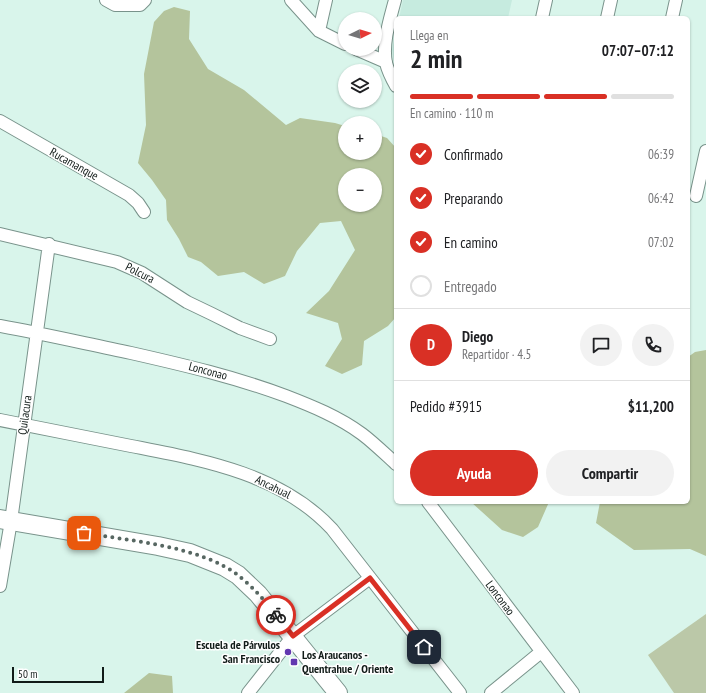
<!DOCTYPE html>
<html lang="es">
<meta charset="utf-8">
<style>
body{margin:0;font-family:"PT Sans Narrow",sans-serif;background:#f2f2f2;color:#202124;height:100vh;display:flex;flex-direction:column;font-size:15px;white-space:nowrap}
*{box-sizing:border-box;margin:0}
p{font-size:13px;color:#757577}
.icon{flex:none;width:22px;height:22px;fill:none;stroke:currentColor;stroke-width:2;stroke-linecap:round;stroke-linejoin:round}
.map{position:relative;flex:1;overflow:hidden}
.details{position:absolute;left:394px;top:16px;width:296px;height:488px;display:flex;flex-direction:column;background:#fff;border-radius:6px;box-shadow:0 1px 3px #0004}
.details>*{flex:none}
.needle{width:26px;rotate:85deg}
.buttons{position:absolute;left:338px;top:12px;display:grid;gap:8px}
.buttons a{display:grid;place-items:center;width:44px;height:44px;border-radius:50%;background:#fff;box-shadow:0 1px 3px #0004;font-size:20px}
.scale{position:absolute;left:12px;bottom:10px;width:92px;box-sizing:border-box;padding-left:4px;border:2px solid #111b18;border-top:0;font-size:11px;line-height:14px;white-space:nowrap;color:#111b18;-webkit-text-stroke:3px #fff;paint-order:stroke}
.pin{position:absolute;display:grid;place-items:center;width:34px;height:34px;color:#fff;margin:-17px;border-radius:8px;box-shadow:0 2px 6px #0006}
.courier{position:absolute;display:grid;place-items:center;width:40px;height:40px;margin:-20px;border:3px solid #d93025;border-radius:50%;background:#fff;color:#222;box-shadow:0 1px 5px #0007}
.head em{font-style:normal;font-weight:800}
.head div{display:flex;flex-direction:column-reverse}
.head{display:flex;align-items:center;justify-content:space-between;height:68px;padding:0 16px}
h1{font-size:26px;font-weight:800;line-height:30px}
.bar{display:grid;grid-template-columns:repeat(4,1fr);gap:6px 4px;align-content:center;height:48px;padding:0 16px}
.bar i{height:5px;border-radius:3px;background:#e0e0e0}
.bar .active{background:#d93025}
.bar p{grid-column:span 4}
.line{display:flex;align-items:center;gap:10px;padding:0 16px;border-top:1px solid #e0e0e0}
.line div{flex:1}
.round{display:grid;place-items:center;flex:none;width:42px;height:42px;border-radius:21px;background:#f2f2f2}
ol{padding:0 16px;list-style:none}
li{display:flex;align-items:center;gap:12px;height:44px}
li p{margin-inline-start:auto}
li .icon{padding:4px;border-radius:50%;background:#d93025;color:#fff;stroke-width:4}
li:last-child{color:#757577}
li i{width:22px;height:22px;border:2px solid #e0e0e0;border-radius:50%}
.cta{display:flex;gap:8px;margin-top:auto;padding:8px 16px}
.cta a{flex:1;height:46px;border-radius:24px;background:#d93025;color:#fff;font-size:16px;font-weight:800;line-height:46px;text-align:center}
.cta a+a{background:#f2f2f2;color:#202124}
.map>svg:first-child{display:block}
.built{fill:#c6ebdf}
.green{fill:#bbc8a8}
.forest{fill:#b4c49c;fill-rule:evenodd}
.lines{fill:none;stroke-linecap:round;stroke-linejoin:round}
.street-casing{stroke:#79938b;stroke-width:14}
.secondary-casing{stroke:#79938b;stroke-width:20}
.street{stroke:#fff;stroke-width:12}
.secondary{stroke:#fff;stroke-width:18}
.done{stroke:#576762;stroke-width:4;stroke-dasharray:0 7.2}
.route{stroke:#d93025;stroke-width:5}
.poi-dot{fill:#6238b0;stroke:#fff;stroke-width:1.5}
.labels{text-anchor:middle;stroke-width:3;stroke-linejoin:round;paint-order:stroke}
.street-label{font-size:12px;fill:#111b18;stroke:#fff}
.poi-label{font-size:12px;font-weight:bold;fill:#111b18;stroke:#fff;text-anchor:end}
</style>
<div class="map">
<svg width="706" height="693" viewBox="0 0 706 693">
<rect width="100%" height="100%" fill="#d9f5eb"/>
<path class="built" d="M403,0H512L508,18H399Z
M396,31V72L392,50Z"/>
<path class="green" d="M706,614V693H674L648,655Z"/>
<path class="forest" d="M174,7L190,11L189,39L208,69L244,90L286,125L300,118L335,123L345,126V153H375V134L387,138L396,148V317L388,326L364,341L362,365L342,374L325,366L342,339L338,323L306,313L329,291L355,250L341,221L320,223L297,251L285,276L264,284L244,272L218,276L201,262L188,257L179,239L167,220L166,200L152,180L138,163L146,125L144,74L154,22L164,11ZM345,175H375V205H345Z
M706,350V556L690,549L634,550L596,523L600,502H688V357L695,352Z
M471,502H549L538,527L523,537L502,530Z
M149,673L172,676L173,693H124Z"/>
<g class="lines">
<defs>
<path id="street" d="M106,0L115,5H140L145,0
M291,0L319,31L345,44
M395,0C390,19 382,43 386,63C388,71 392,79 396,86
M542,18L546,0
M607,18L611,0
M672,18L676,0
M319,31L326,0
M356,49L386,62
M0,121L129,195L138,203L144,212
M696,196L706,151
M0,234L117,262L142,273L187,302L212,314L240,328L270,339
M0,326C44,334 87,344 131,353C184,365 235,377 286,396C312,406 339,417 362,434C374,443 385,454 396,464
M0,420C44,429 87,437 131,446C202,460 280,473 332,529L460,693
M428,502L573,693
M0,586L11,521L49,244
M248,693L293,636L370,578
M491,693L541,652"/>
<path id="secondary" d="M0,519L158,546L190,553L225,567L238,575L258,594L338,693"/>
</defs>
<use href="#street" class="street-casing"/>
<use href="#secondary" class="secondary-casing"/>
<use href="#street" class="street"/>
<use href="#secondary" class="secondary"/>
</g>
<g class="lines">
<path class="done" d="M84,533C131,541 201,546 239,576C253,587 265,601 276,615"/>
<path class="route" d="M276,615L293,636L370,578L424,647"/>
</g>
<g class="poi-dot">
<circle cx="288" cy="652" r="4"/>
<rect x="290" y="658" width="8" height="8" rx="2"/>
</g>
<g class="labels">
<g class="street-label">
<text transform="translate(74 164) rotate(29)" y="4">Rucamanque</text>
<text transform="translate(140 273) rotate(27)" y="4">Polcura</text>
<text transform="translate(208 371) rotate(15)" y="4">Lonconao</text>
<text transform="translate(25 415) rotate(-82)" y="4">Quilacura</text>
<text transform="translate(273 487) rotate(26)" y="4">Ancahual</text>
<text transform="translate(500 598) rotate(53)" y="4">Lonconao</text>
</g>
<g class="poi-label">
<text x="280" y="649">Escuela de Párvulos<tspan x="280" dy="14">San Francisco</tspan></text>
<text x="302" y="659" text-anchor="start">Los Araucanos -<tspan x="302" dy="14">Quentrahue / Oriente</tspan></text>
</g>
</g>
</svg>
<div class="buttons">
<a><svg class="needle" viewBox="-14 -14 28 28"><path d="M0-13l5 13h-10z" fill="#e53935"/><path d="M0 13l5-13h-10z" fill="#757577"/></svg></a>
<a><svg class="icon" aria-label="layers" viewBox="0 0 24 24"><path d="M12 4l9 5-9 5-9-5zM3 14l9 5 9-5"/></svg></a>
<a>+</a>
<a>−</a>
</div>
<div class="scale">50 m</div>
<div class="pin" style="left:84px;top:533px;background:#ea580c"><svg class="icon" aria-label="bag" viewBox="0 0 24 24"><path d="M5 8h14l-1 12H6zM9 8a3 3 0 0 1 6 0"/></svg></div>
<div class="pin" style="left:424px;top:647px;background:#1f2937"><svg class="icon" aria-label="home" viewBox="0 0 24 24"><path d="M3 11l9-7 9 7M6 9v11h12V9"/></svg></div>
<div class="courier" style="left:276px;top:615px"><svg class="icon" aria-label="bike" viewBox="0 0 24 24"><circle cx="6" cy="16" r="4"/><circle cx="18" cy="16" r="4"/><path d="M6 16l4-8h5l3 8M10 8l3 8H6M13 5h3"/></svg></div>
<section class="details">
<div class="head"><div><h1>2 min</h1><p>Llega en</p></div><em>07:07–07:12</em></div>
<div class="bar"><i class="active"></i><i class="active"></i><i class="active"></i><i></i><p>En camino · 110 m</p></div>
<ol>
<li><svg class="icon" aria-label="check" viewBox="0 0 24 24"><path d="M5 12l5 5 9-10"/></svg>Confirmado<p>06:39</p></li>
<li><svg class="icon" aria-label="check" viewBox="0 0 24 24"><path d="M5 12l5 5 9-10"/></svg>Preparando<p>06:42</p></li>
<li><svg class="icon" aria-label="check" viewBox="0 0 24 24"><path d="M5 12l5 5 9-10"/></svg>En camino<p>07:02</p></li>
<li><i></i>Entregado</li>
</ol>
<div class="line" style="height:72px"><b class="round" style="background:#d93025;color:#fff">D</b><div><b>Diego</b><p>Repartidor · 4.5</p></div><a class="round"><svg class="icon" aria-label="chat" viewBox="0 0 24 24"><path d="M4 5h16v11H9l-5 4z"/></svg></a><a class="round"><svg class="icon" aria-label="phone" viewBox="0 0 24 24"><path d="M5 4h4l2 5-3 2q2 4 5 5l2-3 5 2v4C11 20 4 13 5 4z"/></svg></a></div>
<div class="line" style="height:52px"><div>Pedido #3915</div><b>$11,200</b></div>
<div class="cta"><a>Ayuda</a><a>Compartir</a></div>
</section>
</div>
